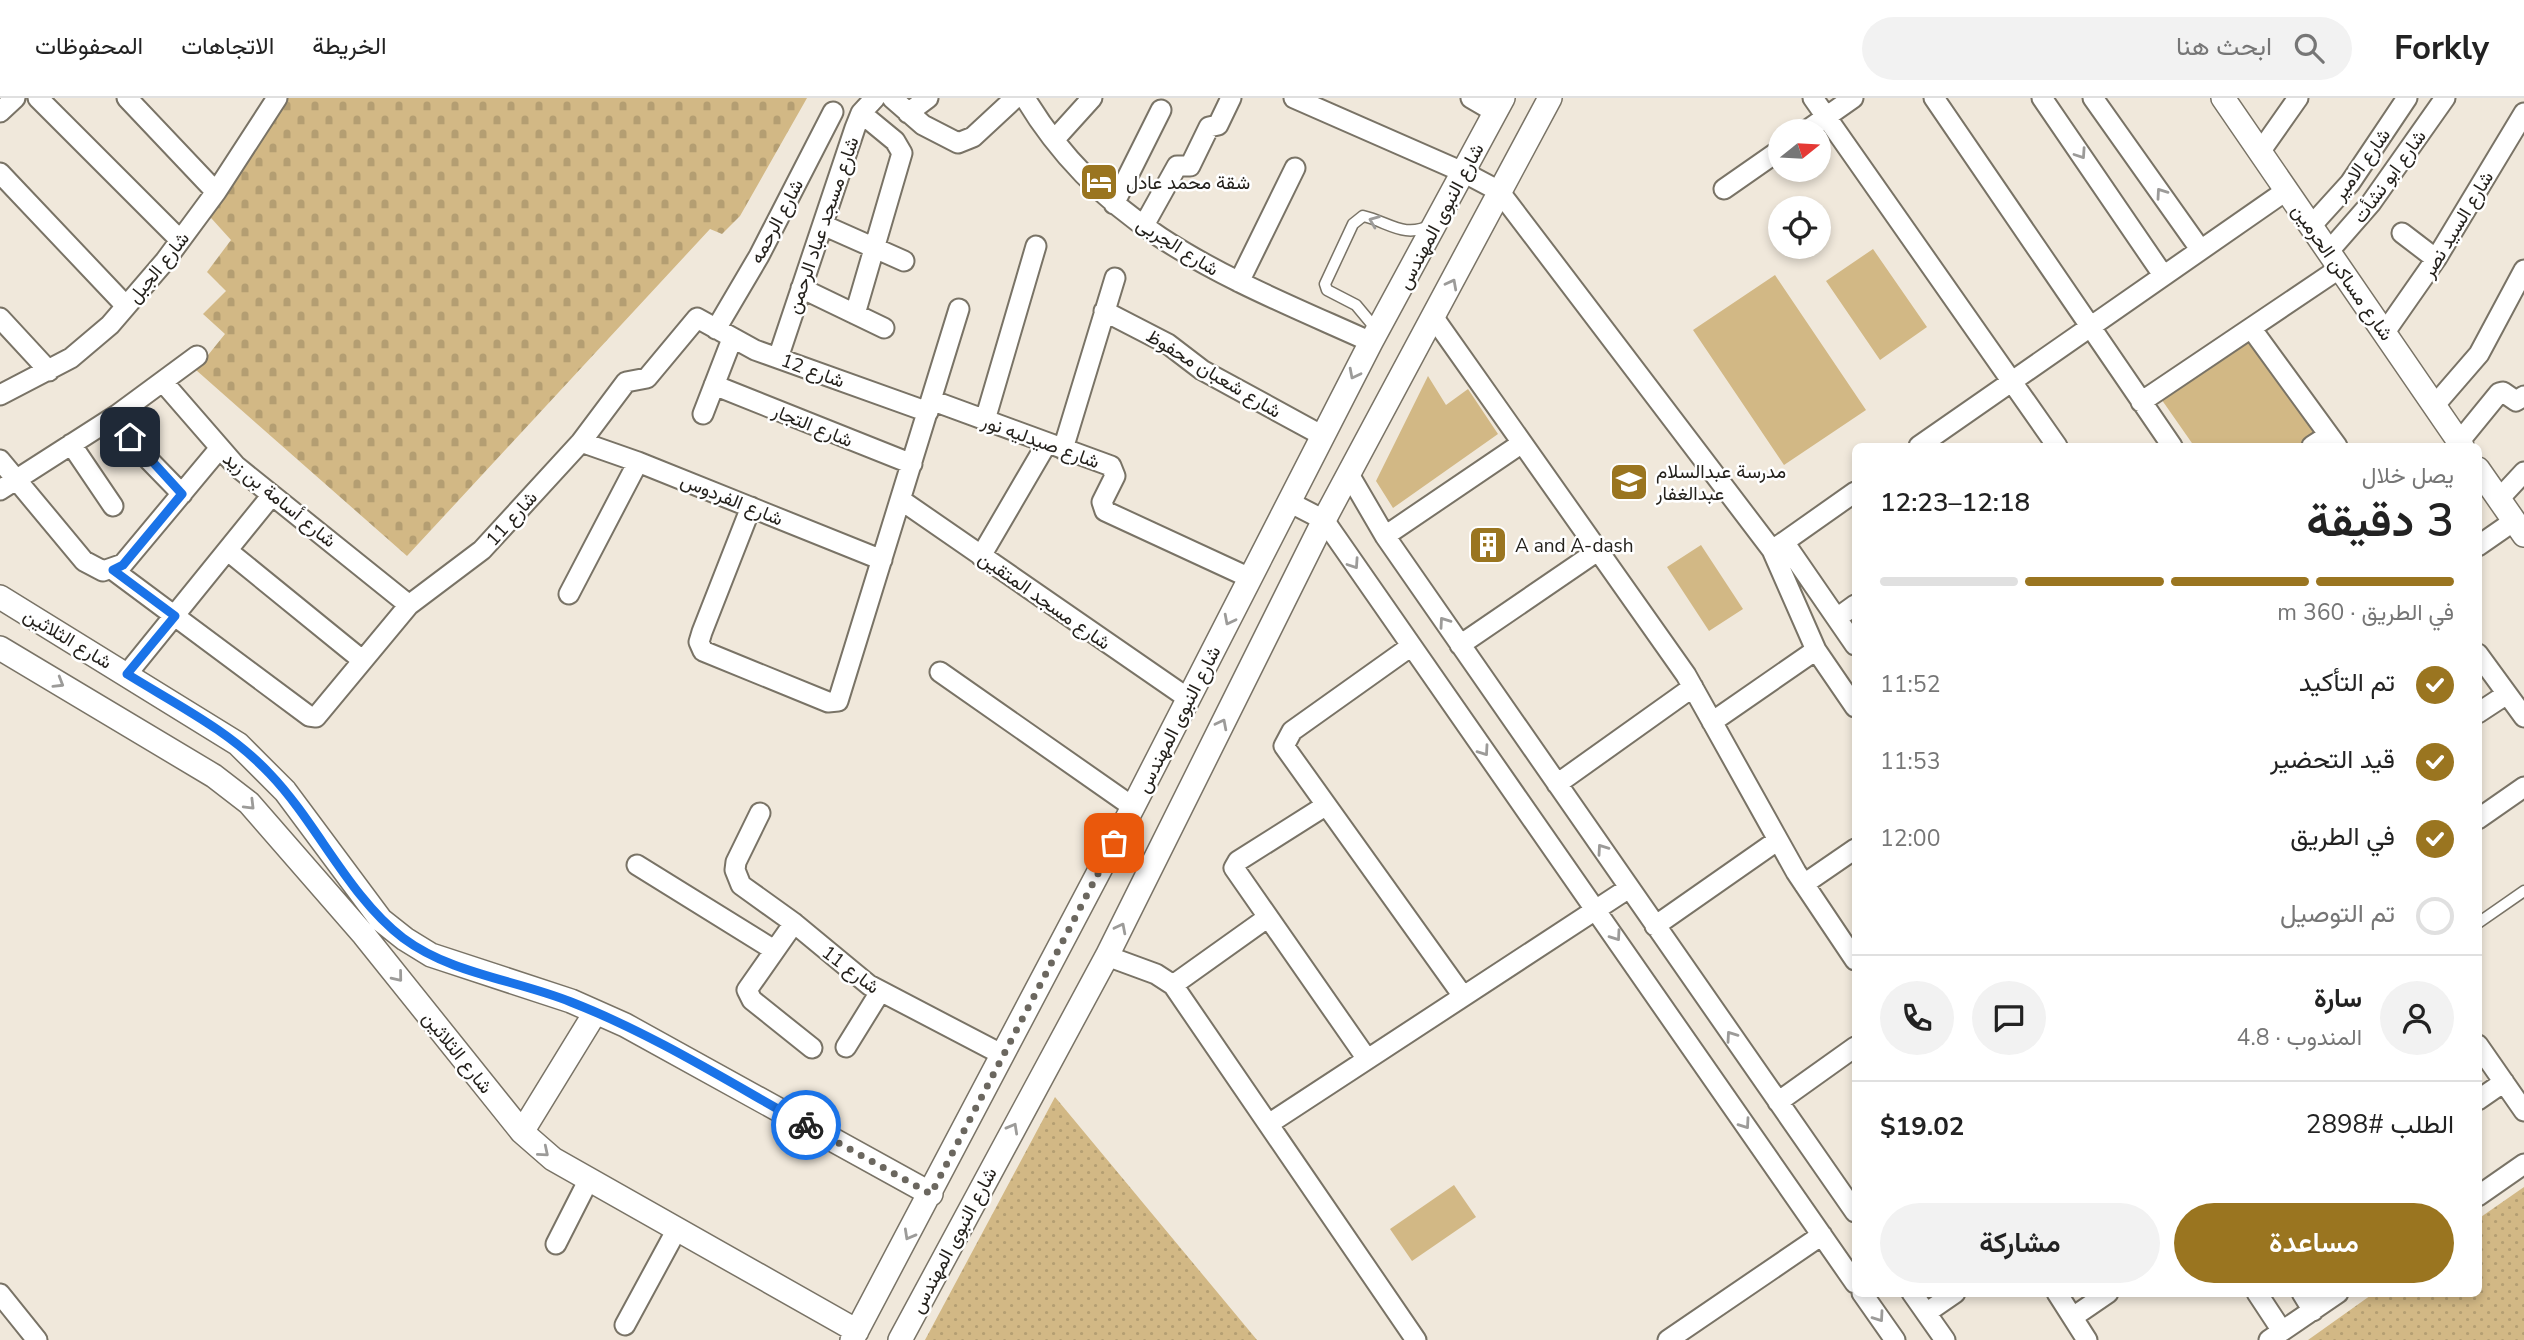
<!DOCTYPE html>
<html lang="ar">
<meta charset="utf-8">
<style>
body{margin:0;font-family:"Nunito Sans",Vazirmatn,sans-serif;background:#f2f2f2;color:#222;direction:rtl;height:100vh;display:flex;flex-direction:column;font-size:26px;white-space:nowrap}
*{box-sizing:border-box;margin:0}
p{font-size:23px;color:#767676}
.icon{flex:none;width:38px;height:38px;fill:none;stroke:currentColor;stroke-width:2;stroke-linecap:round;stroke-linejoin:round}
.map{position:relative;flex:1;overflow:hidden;direction:ltr}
.sheet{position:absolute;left:1852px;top:345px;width:630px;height:854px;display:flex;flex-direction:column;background:#fff;border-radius:10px;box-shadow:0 4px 10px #0003;direction:rtl}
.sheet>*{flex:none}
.needle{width:46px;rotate:72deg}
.tools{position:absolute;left:1768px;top:21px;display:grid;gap:14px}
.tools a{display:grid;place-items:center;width:63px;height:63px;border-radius:50%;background:#fff;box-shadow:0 4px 10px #0003;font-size:35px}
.pin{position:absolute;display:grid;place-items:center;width:60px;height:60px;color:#fff;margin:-30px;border-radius:14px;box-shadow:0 4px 10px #0006}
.courier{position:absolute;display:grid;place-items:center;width:70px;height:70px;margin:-35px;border:5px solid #1a73e8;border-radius:50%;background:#fff;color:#222;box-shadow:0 2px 9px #0007}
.overview em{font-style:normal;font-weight:600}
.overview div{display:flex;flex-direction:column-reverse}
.overview{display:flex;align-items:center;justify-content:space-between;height:119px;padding:0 28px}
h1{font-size:46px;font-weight:600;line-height:52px}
.bar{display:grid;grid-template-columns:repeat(4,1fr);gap:10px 7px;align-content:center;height:84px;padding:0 28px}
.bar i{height:9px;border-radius:5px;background:#e0e0e0}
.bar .current{background:#9a7520}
.bar p{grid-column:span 4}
.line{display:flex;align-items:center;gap:18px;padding:0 28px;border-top:2px solid #e0e0e0}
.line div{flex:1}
.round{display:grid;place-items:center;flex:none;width:74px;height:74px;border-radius:37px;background:#f2f2f2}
ol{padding:0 28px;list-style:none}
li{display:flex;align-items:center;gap:21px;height:77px}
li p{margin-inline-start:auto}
li .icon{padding:7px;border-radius:50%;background:#9a7520;color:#fff;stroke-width:4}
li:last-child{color:#767676}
li i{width:38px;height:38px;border:4px solid #e0e0e0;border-radius:50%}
.button{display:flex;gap:14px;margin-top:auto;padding:14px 28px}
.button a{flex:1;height:80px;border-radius:42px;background:#9a7520;color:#fff;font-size:28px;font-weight:600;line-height:80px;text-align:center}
.button a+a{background:#f2f2f2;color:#222}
header{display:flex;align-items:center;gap:42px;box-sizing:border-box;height:98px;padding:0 35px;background:#fff;border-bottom:2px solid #e0e0e0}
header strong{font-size:33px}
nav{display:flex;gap:38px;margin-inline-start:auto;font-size:24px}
.search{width:490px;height:63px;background:#f2f2f2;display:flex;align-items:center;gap:18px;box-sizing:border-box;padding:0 24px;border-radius:38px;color:#767676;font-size:26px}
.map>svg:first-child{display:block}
.grass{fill:url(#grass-dots)}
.cemetery{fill:url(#cemetery-stones)}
.park{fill:#d2b885}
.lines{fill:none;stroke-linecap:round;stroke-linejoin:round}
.service-casing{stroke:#797366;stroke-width:13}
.minor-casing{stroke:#797366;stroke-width:23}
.tertiary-casing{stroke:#797366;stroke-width:26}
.service{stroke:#fff;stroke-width:10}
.minor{stroke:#fff;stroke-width:19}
.tertiary{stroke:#fff;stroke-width:23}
.oneway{stroke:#9c9b99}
.done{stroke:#6b675f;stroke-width:7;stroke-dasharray:0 12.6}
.route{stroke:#1a73e8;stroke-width:9}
.labels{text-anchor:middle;stroke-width:5;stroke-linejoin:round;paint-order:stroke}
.street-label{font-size:19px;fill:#24211c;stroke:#fff}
.poi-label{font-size:19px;fill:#24211c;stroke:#fff;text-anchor:start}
</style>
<header>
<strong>Forkly</strong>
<div class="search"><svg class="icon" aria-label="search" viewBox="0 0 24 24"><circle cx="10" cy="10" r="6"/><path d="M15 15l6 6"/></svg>ابحث هنا</div>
<nav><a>الخريطة</a><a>الاتجاهات</a><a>المحفوظات</a></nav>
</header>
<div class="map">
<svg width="2524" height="1242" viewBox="0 0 2524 1242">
<defs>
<pattern id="grass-dots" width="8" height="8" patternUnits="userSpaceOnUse" patternTransform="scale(1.75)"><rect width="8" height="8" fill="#d2b885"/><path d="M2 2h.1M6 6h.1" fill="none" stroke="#b49e72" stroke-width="1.8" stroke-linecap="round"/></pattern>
<pattern id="cemetery-stones" width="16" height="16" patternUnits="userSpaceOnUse" patternTransform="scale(1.75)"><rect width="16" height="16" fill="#d2b885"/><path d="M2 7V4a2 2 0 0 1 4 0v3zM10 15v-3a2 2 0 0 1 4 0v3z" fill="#b49e72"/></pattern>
</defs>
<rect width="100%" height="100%" fill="#f0e8db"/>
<path class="grass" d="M1055,999L1257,1242H925Z
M2524,1089V1242H2308L2374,1195H2478V1121Z"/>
<path class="cemetery" d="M278,0H807L740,118L722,136L710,131L407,458L196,272L225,236L203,216L226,193L207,174L231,142L202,110Z"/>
<path class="park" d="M1873,151L1927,229L1880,262L1826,183Z
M1775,177L1866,312L1784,367L1693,232Z
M2248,231L2319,334L2299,348H2194L2157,295Z
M1428,278L1446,307L1468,291L1498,336L1393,410L1376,383Z
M1701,447L1743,511L1709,533L1667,469Z
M1454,1087L1476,1119L1412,1163L1390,1131Z"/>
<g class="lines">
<defs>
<path id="service" d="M1376,231L1356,207L1327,192L1325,186L1353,126L1363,118C1389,124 1404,141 1431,127
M2478,825L2524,793"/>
<path id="minor" d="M38,0L180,142
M127,0L216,94
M892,0L923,27L958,45L973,39L1015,0
M1025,0C1107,137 1234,182 1371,244
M1294,0L1465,75L1499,93L1772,452L1816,552L1855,609
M1471,0L1495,14
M1813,0L2057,348
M1934,0L2172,348
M2042,0L2163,177
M2093,0L2200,151
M0,14L15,0
M908,15L928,0
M1806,33L1853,0
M1054,42L1092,0
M2260,54L2298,0
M0,75L126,208
M1724,91L1780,52
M1114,106L1161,12
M823,127L904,163
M2311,128L2350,85L2407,0
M1143,129L1177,68H1190L1209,29L1218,27L1231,0
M2402,135L2436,161
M2329,153L2371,105L2445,0
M1239,184L1295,70
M801,190L884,230
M1104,213L1168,246L1202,272L1323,338
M855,216L902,55L895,43L861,15
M0,220L49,273
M1434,220L1686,577L1796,774L1855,862
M2251,230L2337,348
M716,231L759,158L833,14
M2385,234L2436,161L2524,15
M778,260L855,30L861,15L875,0
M163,284L236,368L409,507
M714,287L912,366
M0,297L71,260L110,227L165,163L216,94L277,0
M931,302L1111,368L1115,378L1102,404L1105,413L1250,480
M2141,304L2340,170
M2434,308L2479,256L2524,172
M703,316L732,241
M117,317L146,359L182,396
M985,322L1036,148
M581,344L638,364L882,462
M2459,344L2499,295L2503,294L2516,303L2524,298
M71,346L113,408
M1919,348L2287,92
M2312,348L2329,337
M1063,351L1115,180
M0,362L84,463L103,473L123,466L219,351
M1350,378L1385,438L1855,1114
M0,392L117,317L197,258
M2499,401L2524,374
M901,402L1189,601
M1289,404L1324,422L1855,1185
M751,409L702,534L699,544L703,553L828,604L838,603L959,211
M1385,438L1522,345
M1784,444L1855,394
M2478,448L2514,423
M1772,452L1784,444L1855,547
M228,453L362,562
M981,458L1047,345
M113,472L309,618L316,619L409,507L482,452L581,344L626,284L647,280L697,220L755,252L928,314
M569,496L638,364
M1837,520L1855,507
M1460,547L1599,452
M1410,549L1292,633L1284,648L1463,898
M2478,556L2524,619
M940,574L1133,709
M127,576L272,397
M2478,615L2507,596
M1712,624L1816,552
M1557,686L1693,589
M1325,708L1238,763L1234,770L1367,961
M760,715L736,764L735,772L741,787L794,825L869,887L1003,957
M2478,721L2524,689
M637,767L774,852
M1804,786L1855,751
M794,825L747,892L752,902L812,950
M1655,828L1778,742
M1107,858L1156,876L1173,887L1416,1242
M1173,887L1267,820
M2478,947L2524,1013
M846,949L880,894
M2478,1002L2504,984
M1778,1004L1855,949
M1270,1025L1629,790
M2478,1098L2524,1066
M556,1146L588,1083
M1862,1195L1895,1242
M1912,1195L1945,1242
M2057,1195L2087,1242
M2257,1195L2282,1233
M2302,1195L2313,1213
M0,1196L37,1242
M1926,1215L1955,1195
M2073,1219L2108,1195
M625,1227L676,1133
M1668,1242L1822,1137
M2269,1242L2338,1195"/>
<path id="tertiary" d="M2223,0L2462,348
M2478,371L2524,437
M0,499L238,646L285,693L381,822L405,841L431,857L571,903L625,927L931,1096
M0,550L214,678L249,705L364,837L522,1034L553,1061L857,1233
M522,1034L595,915
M852,1242L1133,709L1371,244L1503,0
M900,1242L1107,858L1324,422L1550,0"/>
</defs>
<use href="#service" class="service-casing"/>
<use href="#minor" class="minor-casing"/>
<use href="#tertiary" class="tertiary-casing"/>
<use href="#service" class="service"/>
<use href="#minor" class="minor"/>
<use href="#tertiary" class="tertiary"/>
</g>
<defs><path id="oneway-chevron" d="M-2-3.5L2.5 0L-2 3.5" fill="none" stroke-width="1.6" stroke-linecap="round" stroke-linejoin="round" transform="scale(1.75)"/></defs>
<g class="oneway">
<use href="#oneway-chevron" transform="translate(2081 56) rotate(56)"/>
<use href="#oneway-chevron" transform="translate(2161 95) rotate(-125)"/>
<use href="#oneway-chevron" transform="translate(1374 123) rotate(-158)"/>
<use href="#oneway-chevron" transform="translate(1452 186) rotate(-62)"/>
<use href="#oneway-chevron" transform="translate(1354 276) rotate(117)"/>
<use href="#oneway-chevron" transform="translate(1354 466) rotate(56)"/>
<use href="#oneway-chevron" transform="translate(1229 522) rotate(117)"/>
<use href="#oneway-chevron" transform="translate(1444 524) rotate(-125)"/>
<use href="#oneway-chevron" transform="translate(59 585) rotate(31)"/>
<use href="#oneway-chevron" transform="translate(1222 626) rotate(-63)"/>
<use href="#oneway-chevron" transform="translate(1484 653) rotate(55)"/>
<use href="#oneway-chevron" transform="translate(250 707) rotate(45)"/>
<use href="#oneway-chevron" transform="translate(1602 751) rotate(-125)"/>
<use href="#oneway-chevron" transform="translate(1121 830) rotate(-63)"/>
<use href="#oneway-chevron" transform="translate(1616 838) rotate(55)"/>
<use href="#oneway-chevron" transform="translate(398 879) rotate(51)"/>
<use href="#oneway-chevron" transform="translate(1731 938) rotate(-125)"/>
<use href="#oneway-chevron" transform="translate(1745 1026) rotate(55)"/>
<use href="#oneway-chevron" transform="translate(1013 1030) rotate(-61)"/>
<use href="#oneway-chevron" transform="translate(544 1054) rotate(40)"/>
<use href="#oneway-chevron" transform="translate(909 1137) rotate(119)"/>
<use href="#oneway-chevron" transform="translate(1879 1219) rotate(55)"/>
</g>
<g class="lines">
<path class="done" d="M806,1027L931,1096L1114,745"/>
<path class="route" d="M130,339L182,396L123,467L113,472L175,518L127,576C177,607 230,633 270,676C317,725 349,799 403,840C451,876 517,882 571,904C653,936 729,984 806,1027"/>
</g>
<defs>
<symbol id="hotel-square" viewBox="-11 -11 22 22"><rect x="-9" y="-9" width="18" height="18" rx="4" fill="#9a7520" stroke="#fff"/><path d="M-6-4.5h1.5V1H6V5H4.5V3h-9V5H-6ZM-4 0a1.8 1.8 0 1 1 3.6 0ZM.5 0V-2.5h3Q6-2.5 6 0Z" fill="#fff"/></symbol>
<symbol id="school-square" viewBox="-11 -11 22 22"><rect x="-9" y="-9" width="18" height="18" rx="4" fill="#9a7520" stroke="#fff"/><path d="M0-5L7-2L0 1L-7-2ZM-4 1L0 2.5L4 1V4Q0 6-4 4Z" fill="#fff"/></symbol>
<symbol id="building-square" viewBox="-11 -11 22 22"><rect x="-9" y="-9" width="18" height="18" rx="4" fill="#9a7520" stroke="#fff"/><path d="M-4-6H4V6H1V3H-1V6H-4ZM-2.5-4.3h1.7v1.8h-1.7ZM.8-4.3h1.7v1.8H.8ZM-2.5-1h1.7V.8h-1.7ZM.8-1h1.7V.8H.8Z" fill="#fff"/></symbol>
</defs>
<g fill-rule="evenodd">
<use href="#hotel-square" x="1077" y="62" width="44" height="44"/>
<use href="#school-square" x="1607" y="362" width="44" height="44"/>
<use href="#building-square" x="1466" y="425" width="44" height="44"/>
</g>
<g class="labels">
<g class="street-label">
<text transform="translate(2361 66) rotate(-54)" y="7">شارع الامير</text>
<text transform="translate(2389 78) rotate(-54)" y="7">شارع ابو نشأت</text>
<text transform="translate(1440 118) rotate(-62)" y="7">شارع النبوى المهندس</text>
<text transform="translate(776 123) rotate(-62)" y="7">شارع الرحمه</text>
<text transform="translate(2457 126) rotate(-59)" y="7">شارع السيد نصر</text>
<text transform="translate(822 127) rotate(-71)" y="7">شارع مسجد عباد الرحمن</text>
<text transform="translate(1178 148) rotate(32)" y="7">شارع الجربى</text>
<text transform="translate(158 169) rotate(-51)" y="7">شارع الجبل</text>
<text transform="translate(2343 174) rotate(55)" y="7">شارع مساكن الحرمين</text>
<text transform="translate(813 272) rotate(20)" y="7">شارع 12</text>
<text transform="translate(1214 275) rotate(31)" y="7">شارع شعبان محفوظ</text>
<text transform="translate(813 327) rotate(22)" y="7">شارع التجار</text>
<text transform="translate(1041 343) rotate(20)" y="7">شارع صيدليه نور</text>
<text transform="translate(280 401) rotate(39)" y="7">شارع أسامة بن زيد</text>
<text transform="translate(732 401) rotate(22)" y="7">شارع الفردوس</text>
<text transform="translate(511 420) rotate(-48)" y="7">شارع 11</text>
<text transform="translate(1045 502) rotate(35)" y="7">شارع مسجد المتقين</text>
<text transform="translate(68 540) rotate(31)" y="7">شارع الثلاثين</text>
<text transform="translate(1178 621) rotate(-63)" y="7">شارع النبوى المهندس</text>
<text transform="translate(851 871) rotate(37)" y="7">شارع 11</text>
<text transform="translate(458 954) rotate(51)" y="7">شارع الثلاثين</text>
<text transform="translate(953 1142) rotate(-62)" y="7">شارع النبوى المهندس</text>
</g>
<g class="poi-label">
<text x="1126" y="91">شقة محمد عادل</text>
<text x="1656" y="380">مدرسة عبدالسلام<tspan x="1656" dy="22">عبدالغفار</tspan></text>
<text x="1515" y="454">A and A-dash</text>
</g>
</g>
</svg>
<div class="tools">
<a><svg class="needle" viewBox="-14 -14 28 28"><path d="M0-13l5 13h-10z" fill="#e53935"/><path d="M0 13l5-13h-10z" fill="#767676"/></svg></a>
<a><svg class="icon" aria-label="locate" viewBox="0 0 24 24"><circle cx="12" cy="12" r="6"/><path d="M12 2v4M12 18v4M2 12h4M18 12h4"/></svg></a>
</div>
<div class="pin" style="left:1114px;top:745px;background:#ea580c"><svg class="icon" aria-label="bag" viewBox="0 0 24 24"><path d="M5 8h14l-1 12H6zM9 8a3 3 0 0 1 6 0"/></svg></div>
<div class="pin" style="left:130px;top:339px;background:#1f2937"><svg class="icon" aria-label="home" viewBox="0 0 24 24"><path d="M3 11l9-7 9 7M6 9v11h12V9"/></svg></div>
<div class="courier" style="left:806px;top:1027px"><svg class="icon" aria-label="bike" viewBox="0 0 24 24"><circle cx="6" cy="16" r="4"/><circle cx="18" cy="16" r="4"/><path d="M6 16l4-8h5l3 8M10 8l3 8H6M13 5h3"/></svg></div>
<section class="sheet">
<div class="overview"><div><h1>3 دقيقة</h1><p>يصل خلال</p></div><em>12:18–12:23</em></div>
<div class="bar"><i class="current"></i><i class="current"></i><i class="current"></i><i></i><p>في الطريق · 360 m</p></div>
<ol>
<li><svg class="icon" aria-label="check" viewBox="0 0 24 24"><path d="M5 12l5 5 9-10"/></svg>تم التأكيد<p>11:52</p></li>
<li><svg class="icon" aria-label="check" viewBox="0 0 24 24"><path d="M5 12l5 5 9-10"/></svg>قيد التحضير<p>11:53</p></li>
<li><svg class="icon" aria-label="check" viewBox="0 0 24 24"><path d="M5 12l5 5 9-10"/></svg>في الطريق<p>12:00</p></li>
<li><i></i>تم التوصيل</li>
</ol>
<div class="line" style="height:126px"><a class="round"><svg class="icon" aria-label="person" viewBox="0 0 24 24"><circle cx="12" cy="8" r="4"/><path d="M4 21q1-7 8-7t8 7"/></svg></a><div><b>سارة</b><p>المندوب · 4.8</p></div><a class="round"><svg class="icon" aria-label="chat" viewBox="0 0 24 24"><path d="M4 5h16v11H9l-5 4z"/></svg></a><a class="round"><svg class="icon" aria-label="phone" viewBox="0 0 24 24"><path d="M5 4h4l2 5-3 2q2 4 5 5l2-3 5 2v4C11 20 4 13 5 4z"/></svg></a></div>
<div class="line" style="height:91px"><div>الطلب #2898</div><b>$19.02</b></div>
<div class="button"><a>مساعدة</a><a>مشاركة</a></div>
</section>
</div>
